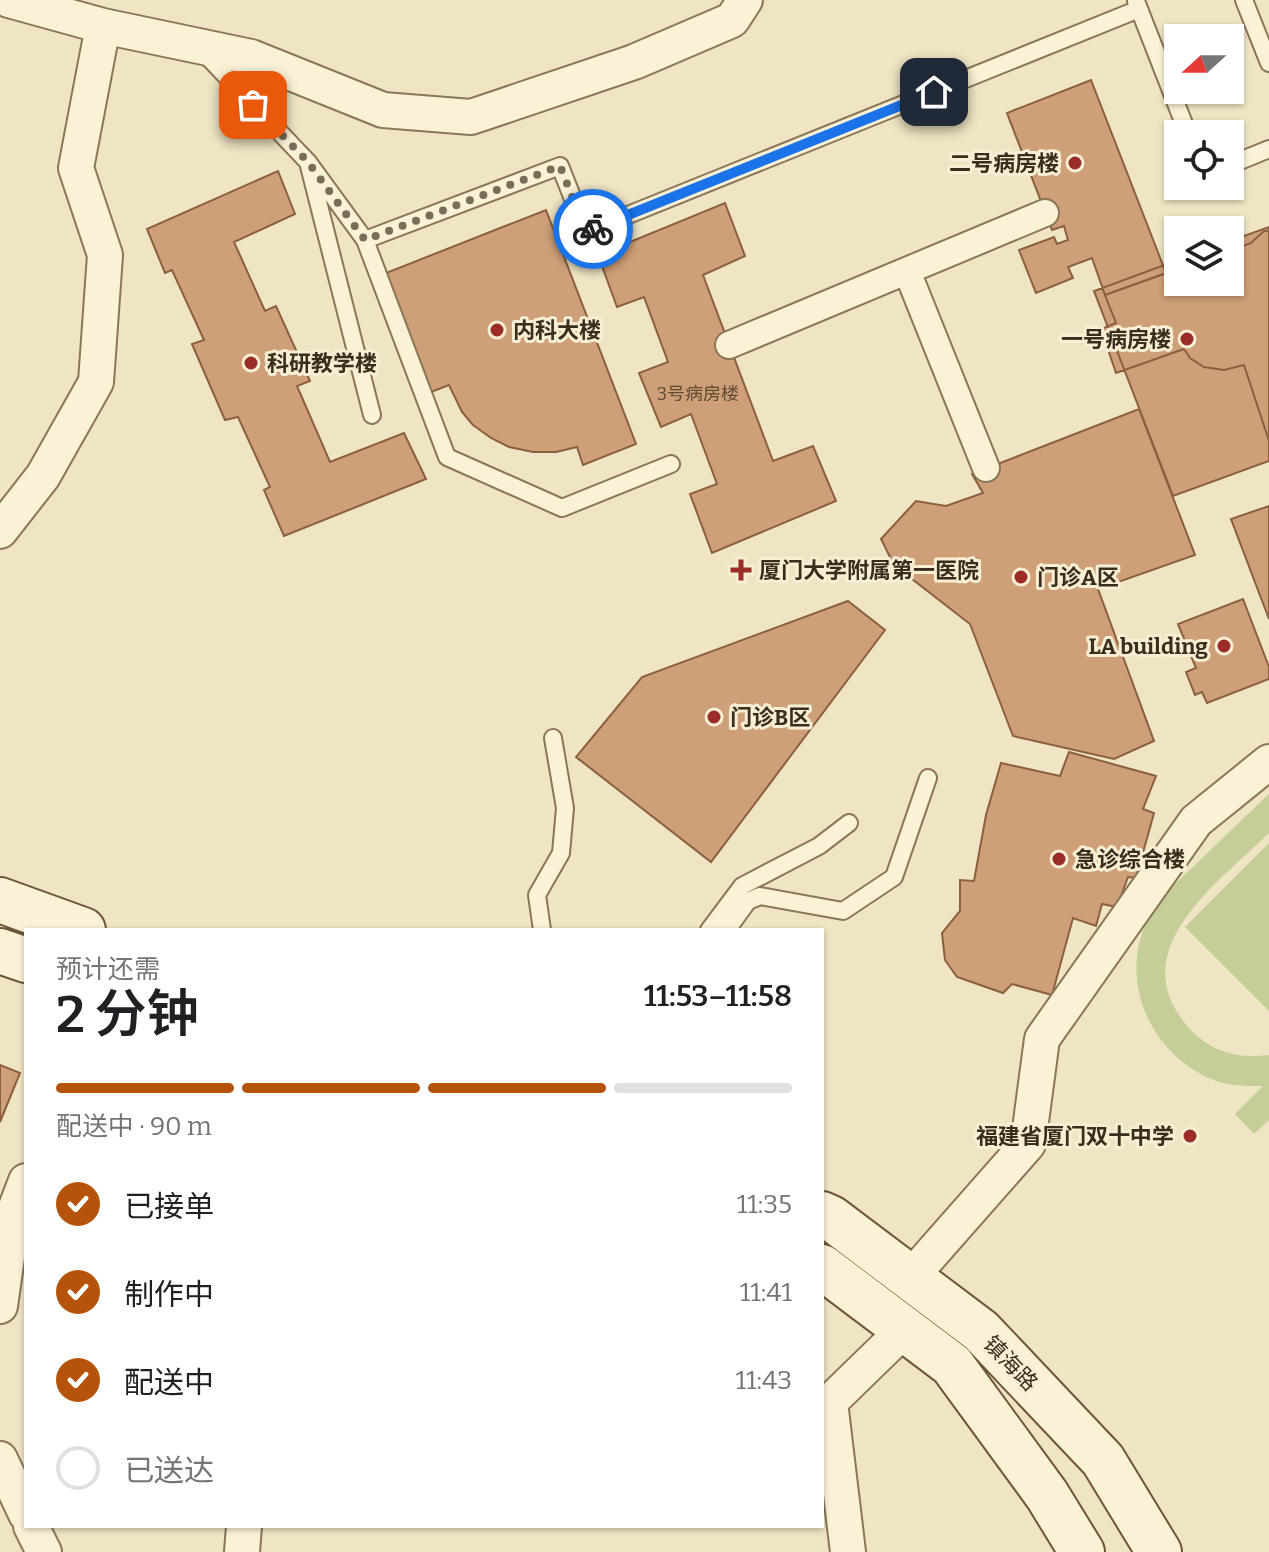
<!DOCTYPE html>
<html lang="zh">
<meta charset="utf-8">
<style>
body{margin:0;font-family:Bitter,"Noto Sans SC",serif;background:#f2f2f2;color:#202124;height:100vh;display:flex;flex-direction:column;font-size:30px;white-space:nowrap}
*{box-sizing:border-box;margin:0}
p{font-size:26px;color:#757577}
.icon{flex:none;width:44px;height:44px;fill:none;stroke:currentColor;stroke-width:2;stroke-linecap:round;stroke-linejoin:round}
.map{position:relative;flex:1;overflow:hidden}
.panel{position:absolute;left:24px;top:928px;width:800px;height:600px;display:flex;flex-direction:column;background:#fff;border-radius:0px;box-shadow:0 2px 6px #0004}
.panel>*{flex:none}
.needle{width:52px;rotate:249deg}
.tools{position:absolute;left:1164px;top:24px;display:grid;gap:16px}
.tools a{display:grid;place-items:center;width:80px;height:80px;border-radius:0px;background:#fff;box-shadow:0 2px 6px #0004;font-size:40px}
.pin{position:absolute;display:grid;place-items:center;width:68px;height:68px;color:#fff;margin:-34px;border-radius:16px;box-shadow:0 4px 12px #0006}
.courier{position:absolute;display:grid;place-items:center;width:80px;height:80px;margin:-40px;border:6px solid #1a73e8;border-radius:50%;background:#fff;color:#222;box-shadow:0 2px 10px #0007}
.headline em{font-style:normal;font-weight:600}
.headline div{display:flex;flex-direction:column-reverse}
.headline{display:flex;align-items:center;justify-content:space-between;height:136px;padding:0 32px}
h1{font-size:52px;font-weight:600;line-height:60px}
.bar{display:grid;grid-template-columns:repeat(4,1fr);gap:12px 8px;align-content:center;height:96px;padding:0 32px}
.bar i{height:10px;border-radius:6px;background:#e0e0e0}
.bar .current{background:#b45309}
.bar p{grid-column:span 4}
ol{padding:0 32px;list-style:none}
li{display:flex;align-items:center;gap:24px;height:88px}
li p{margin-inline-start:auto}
li .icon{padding:8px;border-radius:50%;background:#b45309;color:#fff;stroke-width:4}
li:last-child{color:#757577}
li i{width:44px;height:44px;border:4px solid #e0e0e0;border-radius:50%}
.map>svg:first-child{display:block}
.green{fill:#c5ce96}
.building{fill:#cfa077;stroke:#8a603e;stroke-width:2}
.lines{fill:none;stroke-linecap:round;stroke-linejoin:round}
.service-casing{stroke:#8a7659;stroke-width:20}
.pedestrian-casing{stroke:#8a7659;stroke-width:30}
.minor-casing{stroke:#8a7659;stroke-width:38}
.secondary-casing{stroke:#6c573c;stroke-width:48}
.service{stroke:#faf1d6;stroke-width:16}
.pedestrian{stroke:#faf1d6;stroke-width:26}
.minor{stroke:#faf1d6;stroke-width:34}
.secondary{stroke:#faf1d6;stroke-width:44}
.done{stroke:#796d58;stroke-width:8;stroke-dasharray:0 14.4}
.route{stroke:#1a73e8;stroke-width:10}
.poi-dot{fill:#9b2c27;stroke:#f7eed3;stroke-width:3}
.labels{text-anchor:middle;stroke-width:6;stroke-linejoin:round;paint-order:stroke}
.number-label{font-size:18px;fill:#5f4a34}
.poi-label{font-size:22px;font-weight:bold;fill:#3a2d1e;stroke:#f7eed3;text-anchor:start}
.street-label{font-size:22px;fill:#3a2d1e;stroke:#f7eed3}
</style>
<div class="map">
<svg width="1269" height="1552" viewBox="0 0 1269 1552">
<rect width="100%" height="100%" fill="#efe4c3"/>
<path class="green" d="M1269,794V833C1218,883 1119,952 1190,1029C1211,1052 1239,1059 1269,1055V1120L1254,1134L1235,1114L1263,1086C1244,1086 1226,1086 1209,1078C1146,1050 1115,971 1153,910C1165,891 1183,877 1199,861C1222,839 1246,816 1269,794Z
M1269,843V1011L1185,927Z"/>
<path class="building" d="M1091,80L1166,273L1105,295L1092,258L1068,267L1073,278L1036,293L1019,250L1054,237L1057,244L1068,240L1064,226L1052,230L1007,113Z
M278,171L295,214L234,242L265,311L276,306L310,381L297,386L330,462L404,433L426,479L284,536L264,490L270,487L238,417L225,420L192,344L204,340L172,270L165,273L147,229Z
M725,203L745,256L703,275L773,461L813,446L836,501L712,553L690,494L717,484L691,414L661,427L639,373L668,362L644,297L617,307L598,255Z
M546,210L636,444L583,465L577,447L556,452H533L509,447L491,438L473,425L462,412L449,385L426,394L381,275Z
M1269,227V461L1173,496L1094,291L1178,260V282H1230V241Z
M1264,231H1269V441L1244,365L1224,370L1204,367L1190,358L1184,349L1116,373L1101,329L1116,323L1105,295L1178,269V282H1230V251L1251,243Z
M1139,409L1195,555L1098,589L1154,741L1114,759L1013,736L970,624L894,565L881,539L916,501L946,506L983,493L972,474Z
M1269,506V619L1231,519Z
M1243,599L1269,667V679L1207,703L1202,692L1195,695L1186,672L1196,668L1178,624Z
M848,601L885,630L711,862L576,757L642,677Z
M1069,752L1156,776L1143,809L1154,813L1136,878L1128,877L1117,907L1102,904L1096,926L1073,918L1052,995L1012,984L1003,993L957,977L945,960L942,933L960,911V880L974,881L986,815L1001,763L1060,776Z
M0,1065L20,1073L0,1122Z"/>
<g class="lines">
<defs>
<path id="service" d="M1244,0L1269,63
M1136,1L1188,134
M205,54L308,162L365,240
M308,162L372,415
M1230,165L1269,149
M671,464L562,508L447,457L365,240L560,166L586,232L1139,9
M542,930L537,895L561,853L565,808L553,738
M709,930L742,886L819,846L849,823
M727,930L748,901L760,896L843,911L894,877L928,778"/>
<path id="pedestrian" d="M907,271L986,468
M729,345L1045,213"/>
<path id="minor" d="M9,0L103,26
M0,531L43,476L96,382L105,255L76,168L103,26L251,57L383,110L471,117L634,62L732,20L745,0
M910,1278L1028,1144L1042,1039L1196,821L1269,762
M0,1306L13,1215L26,1181
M0,1459L26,1514
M31,1526L44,1552
M242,1552L244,1526
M848,1552L830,1402L905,1329"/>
<path id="secondary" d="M0,900L83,930
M0,951L26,960
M822,1214L831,1218L981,1331L1103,1460L1159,1552
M822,1267L952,1365L1047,1495L1082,1552"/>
</defs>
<use href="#service" class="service-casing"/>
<use href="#pedestrian" class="pedestrian-casing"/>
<use href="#minor" class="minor-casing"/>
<use href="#secondary" class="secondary-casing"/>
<use href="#service" class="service"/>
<use href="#pedestrian" class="pedestrian"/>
<use href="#minor" class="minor"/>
<use href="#secondary" class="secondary"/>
</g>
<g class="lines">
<path class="done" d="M253,105L308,162L365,240L560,166L586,232L593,229"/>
<path class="route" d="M593,229L934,92"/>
</g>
<g class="poi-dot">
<circle cx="1075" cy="163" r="8"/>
<circle cx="497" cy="330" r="8"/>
<circle cx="1187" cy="339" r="8"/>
<circle cx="251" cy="363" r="8"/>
<path d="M737 558h8v8h8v8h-8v8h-8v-8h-8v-8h8z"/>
<circle cx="1021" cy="577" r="8"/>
<circle cx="1224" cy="646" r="8"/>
<circle cx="714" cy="717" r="8"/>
<circle cx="1059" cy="859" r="8"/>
<circle cx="1190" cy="1136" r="8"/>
</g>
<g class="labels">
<g class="number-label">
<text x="698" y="400">3号病房楼</text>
</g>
<g class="poi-label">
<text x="1059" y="171" text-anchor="end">二号病房楼</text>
<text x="513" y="338">内科大楼</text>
<text x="1171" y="347" text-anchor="end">一号病房楼</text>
<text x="267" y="371">科研教学楼</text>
<text x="759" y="578">厦门大学附属第一医院</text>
<text x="1037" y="585">门诊A区</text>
<text x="1208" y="654" text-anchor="end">LA building</text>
<text x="730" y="725">门诊B区</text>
<text x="1075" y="867">急诊综合楼</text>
<text x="1174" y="1144" text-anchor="end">福建省厦门双十中学</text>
</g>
<g class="street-label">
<text transform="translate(1011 1363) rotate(46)" y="8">镇海路</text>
</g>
</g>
</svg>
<div class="tools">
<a><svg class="needle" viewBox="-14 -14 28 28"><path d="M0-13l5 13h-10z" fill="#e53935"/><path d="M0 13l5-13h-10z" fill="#757577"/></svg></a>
<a><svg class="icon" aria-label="locate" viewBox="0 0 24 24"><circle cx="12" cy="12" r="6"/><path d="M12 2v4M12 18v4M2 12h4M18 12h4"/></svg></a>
<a><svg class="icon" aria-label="layers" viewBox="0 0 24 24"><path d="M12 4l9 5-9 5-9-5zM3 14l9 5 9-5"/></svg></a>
</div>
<div class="pin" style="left:253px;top:105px;background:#ea580c"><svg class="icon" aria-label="bag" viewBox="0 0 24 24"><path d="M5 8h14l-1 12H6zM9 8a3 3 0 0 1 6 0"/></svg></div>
<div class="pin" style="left:934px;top:92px;background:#1f2937"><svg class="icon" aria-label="home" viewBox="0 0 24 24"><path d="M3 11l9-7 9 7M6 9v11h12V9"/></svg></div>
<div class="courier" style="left:593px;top:229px"><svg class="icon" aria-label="bike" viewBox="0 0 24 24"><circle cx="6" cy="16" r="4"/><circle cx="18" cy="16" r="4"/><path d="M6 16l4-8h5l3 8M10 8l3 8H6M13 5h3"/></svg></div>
<section class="panel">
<div class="headline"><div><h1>2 分钟</h1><p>预计还需</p></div><em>11:53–11:58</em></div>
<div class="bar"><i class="current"></i><i class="current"></i><i class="current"></i><i></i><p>配送中 · 90 m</p></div>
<ol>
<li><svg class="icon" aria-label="check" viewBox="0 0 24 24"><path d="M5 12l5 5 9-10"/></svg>已接单<p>11:35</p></li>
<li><svg class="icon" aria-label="check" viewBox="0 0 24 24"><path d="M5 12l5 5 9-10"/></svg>制作中<p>11:41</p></li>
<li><svg class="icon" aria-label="check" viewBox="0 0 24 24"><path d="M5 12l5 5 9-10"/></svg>配送中<p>11:43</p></li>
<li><i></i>已送达</li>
</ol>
</section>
</div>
